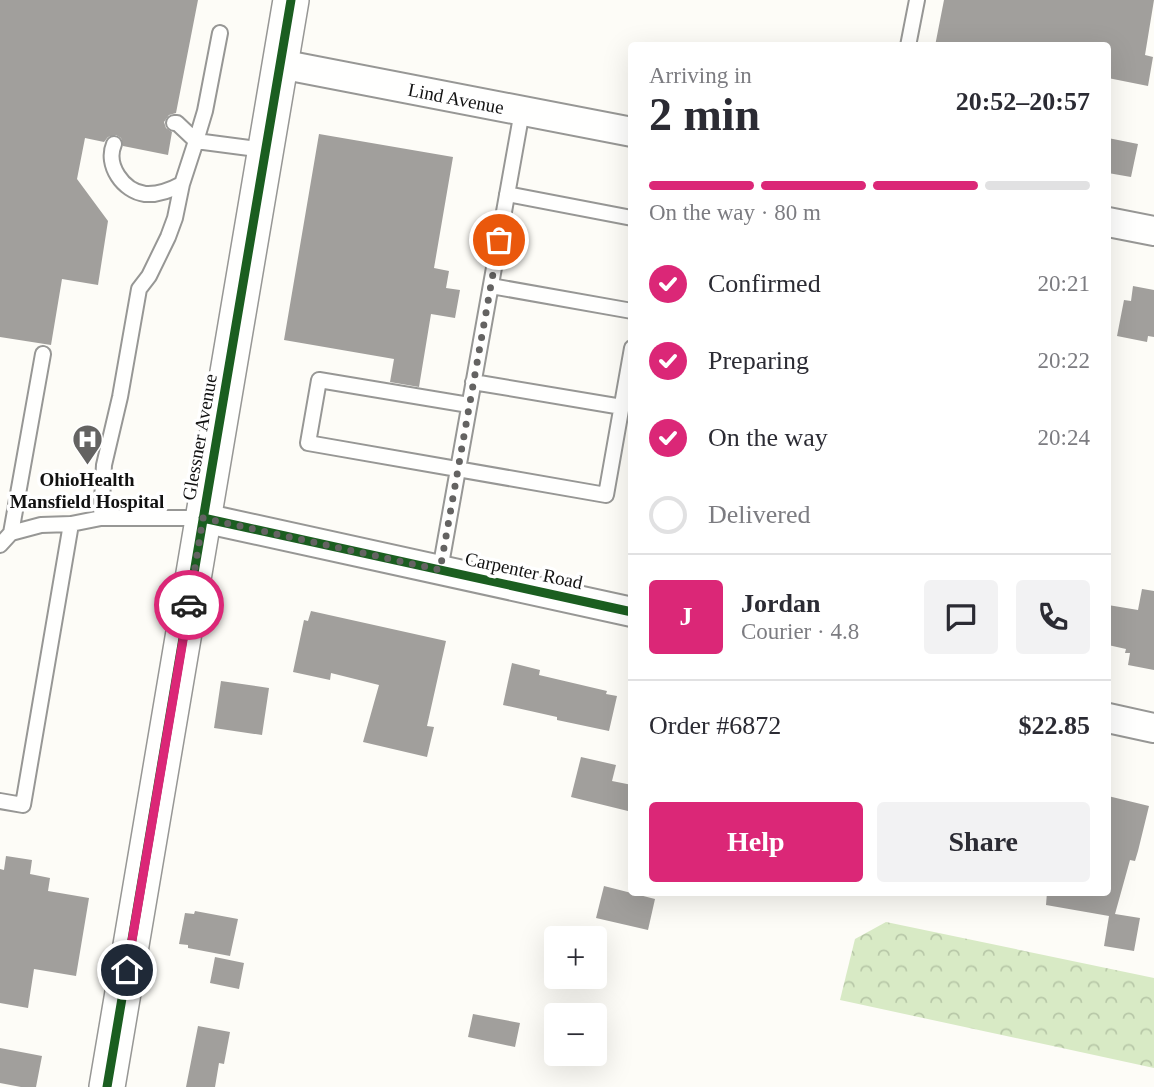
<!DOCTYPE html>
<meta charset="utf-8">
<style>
body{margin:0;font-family:"Times New Roman",serif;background:#f2f2f3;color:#2b2b33;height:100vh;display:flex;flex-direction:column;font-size:26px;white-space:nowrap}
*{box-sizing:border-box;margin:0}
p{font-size:23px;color:#7c7c81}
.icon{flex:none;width:38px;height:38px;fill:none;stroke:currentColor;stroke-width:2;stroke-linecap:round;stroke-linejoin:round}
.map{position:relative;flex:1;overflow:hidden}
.drawer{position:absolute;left:628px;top:42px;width:483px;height:854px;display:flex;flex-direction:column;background:#fff;border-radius:7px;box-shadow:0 7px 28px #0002}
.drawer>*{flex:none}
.controls{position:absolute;left:544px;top:926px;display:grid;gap:14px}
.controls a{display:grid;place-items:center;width:63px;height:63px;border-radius:7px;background:#fff;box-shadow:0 7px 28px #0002;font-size:35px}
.pin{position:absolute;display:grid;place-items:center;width:60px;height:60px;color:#fff;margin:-30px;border:4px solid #fff;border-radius:50%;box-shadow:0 2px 7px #0007}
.courier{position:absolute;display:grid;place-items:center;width:70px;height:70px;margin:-35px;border:5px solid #db2777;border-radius:50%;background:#fff;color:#222;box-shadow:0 2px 9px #0007}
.headline em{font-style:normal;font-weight:800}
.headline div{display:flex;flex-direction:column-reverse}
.headline{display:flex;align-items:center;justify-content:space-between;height:119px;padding:0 21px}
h1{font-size:46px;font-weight:800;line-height:52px}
.bar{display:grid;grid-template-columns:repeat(4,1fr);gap:10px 7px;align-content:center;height:84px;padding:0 21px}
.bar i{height:9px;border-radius:5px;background:#e1e1e2}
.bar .selected{background:#db2777}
.bar p{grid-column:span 4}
.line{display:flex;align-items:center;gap:18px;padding:0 21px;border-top:2px solid #e1e1e2}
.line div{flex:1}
.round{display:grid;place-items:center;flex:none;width:74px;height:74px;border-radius:7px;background:#f2f2f3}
ol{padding:0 21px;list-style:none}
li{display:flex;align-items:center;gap:21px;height:77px}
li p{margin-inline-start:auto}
li .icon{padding:7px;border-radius:50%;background:#db2777;color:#fff;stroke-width:4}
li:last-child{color:#7c7c81}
li i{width:38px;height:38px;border:4px solid #e1e1e2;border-radius:50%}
.cta{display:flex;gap:14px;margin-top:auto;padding:14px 21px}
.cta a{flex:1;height:80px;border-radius:7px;background:#db2777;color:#fff;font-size:28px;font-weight:800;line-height:80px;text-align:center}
.cta a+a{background:#f2f2f3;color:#2b2b33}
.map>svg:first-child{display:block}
.forest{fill:url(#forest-crowns)}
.building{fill:#a19f9c}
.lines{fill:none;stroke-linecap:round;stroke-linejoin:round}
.service-casing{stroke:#979795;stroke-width:18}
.minor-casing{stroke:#979795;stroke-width:32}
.tertiary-casing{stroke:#979795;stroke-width:38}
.service{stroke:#fffffe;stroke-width:14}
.minor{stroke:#fffffe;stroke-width:28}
.tertiary{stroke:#fffffe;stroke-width:35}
.cycleway-casing{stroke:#fff;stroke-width:13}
.cycleway{stroke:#1b5e20;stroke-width:9}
.done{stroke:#646362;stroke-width:7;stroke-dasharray:0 12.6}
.route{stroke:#db2777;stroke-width:9}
.labels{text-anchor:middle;stroke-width:7;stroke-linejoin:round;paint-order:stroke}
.street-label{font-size:19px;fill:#111;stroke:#fff}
.poi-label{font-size:19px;font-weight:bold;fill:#111;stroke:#fff}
</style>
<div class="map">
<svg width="1154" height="1087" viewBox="0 0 1154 1087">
<defs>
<pattern id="forest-crowns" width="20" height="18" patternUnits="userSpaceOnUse" patternTransform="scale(1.75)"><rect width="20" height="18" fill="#d8eac5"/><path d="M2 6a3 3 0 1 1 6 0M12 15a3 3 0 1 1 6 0" fill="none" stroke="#b8c8a8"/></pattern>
</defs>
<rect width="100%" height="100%" fill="#fdfcf7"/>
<path class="forest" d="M886,922L1154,978V1068L840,1000L855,939Z"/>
<path class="building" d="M0,0H198L176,113L169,115L164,122L166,128L172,132L168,155L123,146L121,138L116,135L108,137L104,142L85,138L77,179L108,221L98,285L62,279L51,345L0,337Z
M944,0H1154L1145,55L1153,57L1148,86L1108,78V46H935Z
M319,134L453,157L434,268L449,271L446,288L460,290L455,318L431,314L419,387L390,382L394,359L284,340Z
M1108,138L1138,144L1131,177L1108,173Z
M1133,286L1154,290V337L1148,336L1147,342L1117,336L1124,300L1131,301Z
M1142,589L1154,591V670L1128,665L1130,653H1125L1126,649L1108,645V605L1138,610Z
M311,611L446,641L427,726L434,727L427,757L363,742L379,685L331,673L330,680L293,672L304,620L308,621Z
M512,663L540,670L539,675L607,691L606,694L617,696L609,731L557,720V717L503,705Z
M221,681L269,688L262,735L214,728Z
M581,757L616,765L612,781L632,785V812L571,797Z
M1108,796L1149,806L1138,851L1135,861L1130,860L1115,914L1140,918L1134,951L1104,946L1109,916L1046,905L1047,892H1108Z
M6,856L32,860L30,874L50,878L48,891L89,898L76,976L34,969L28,1008L0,1003V869L4,870Z
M604,886L655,899L648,930L596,918Z
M195,911L238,919L230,956L188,948V945L179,944L185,913L194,914Z
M215,957L244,963L239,989L210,983Z
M473,1014L520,1023L515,1047L468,1037Z
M198,1026L230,1032L224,1064L219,1063L215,1087H186Z
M0,1048L42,1056L36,1087H21L0,1083Z"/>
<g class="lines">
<defs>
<path id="service" d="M908,46L917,0
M174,123H177L196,141L205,111L220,33
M114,144C105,165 123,191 145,194C159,195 171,190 182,184
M507,194L632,218
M491,286L632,311
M473,382L622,407
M469,405L319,380L308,443L606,495L632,348
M101,518L104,465L120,397L139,289L149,276L168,237L175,218L182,184L196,141L265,150
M11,533L43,354
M0,545L11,533L41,525L71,524L101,518H202
M440,570L522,111
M0,801L23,805L71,524"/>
<path id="minor" d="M280,64L632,132
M1108,222L1154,231
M203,518L632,612
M1108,718L1154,728"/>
<path id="tertiary" d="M107,1087L291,0"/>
</defs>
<use href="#service" class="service-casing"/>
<use href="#minor" class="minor-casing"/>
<use href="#tertiary" class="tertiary-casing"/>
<use href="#service" class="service"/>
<use href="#minor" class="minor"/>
<use href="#tertiary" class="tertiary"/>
<defs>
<path id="cycleway" d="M203,518L632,612
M107,1087L291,0"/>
</defs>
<use href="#cycleway" class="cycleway-casing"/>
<use href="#cycleway" class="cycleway"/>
</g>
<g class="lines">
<path class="done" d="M189,605L203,518L440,570L499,240"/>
<path class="route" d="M127,970L189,605"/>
</g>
<defs>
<symbol id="hospital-pin" viewBox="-11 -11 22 30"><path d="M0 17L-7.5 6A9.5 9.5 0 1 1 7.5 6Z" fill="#646362" stroke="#fff"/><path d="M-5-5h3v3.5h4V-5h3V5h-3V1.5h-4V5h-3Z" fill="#fff"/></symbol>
</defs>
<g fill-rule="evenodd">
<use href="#hospital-pin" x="70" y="422" width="35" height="47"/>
</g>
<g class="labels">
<g class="street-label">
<text transform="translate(456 98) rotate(11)" y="7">Lind Avenue</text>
<text transform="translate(199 437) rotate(-80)" y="7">Glessner Avenue</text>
<text transform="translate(524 570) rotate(12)" y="7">Carpenter Road</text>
</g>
<g class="poi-label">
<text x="87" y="486">OhioHealth<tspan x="87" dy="22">Mansfield Hospital</tspan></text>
</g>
</g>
</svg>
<div class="controls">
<a>+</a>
<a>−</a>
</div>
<div class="pin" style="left:499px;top:240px;background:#ea580c"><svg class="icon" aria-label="bag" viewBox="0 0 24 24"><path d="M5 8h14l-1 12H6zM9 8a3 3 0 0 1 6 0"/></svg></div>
<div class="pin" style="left:127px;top:970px;background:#1f2937"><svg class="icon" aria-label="home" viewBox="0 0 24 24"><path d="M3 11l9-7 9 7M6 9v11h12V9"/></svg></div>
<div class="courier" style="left:189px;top:605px"><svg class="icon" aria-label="car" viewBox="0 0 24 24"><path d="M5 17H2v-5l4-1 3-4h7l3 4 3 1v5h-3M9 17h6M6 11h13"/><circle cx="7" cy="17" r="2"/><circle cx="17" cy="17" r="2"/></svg></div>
<section class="drawer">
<div class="headline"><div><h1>2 min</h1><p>Arriving in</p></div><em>20:52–20:57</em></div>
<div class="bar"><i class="selected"></i><i class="selected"></i><i class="selected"></i><i></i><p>On the way · 80 m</p></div>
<ol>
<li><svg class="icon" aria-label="check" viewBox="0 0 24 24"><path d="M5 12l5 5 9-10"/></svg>Confirmed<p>20:21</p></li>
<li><svg class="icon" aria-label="check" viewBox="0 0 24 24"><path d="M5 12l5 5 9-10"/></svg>Preparing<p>20:22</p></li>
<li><svg class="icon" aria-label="check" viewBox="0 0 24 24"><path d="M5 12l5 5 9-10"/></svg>On the way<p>20:24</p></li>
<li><i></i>Delivered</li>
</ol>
<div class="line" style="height:126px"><b class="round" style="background:#db2777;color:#fff">J</b><div><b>Jordan</b><p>Courier · 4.8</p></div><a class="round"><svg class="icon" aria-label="chat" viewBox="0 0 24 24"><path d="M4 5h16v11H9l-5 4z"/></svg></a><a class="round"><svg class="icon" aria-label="phone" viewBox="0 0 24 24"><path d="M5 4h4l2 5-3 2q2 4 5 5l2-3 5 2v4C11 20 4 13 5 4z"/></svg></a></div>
<div class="line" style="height:91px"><div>Order #6872</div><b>$22.85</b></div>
<div class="cta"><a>Help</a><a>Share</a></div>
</section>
</div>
